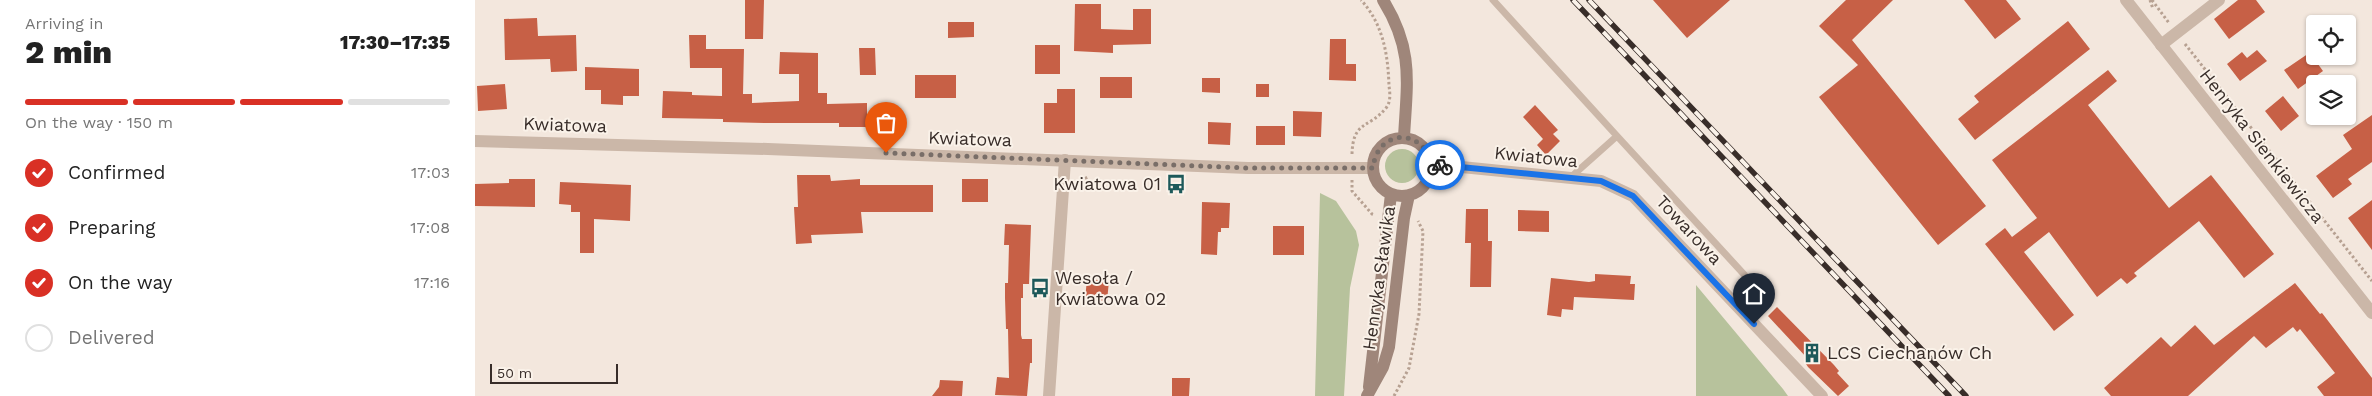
<!DOCTYPE html>
<meta charset="utf-8">
<style>
body{margin:0;font-family:"Work Sans",sans-serif;background:#f2f2f2;color:#222;height:100vh;display:flex;flex-direction:column;font-size:19px;white-space:nowrap}
*{box-sizing:border-box;margin:0}
p{font-size:16px;color:#767676}
.icon{flex:none;width:28px;height:28px;fill:none;stroke:currentColor;stroke-width:2;stroke-linecap:round;stroke-linejoin:round}
.map{position:relative;flex:1;overflow:hidden}
.details{display:flex;flex-direction:column;background:#fff;width:475px}
.details>*{flex:none}
.buttons{position:absolute;left:1831px;top:15px;display:grid;gap:10px}
.buttons a{display:grid;place-items:center;width:50px;height:50px;border-radius:5px;background:#fff;box-shadow:0 1px 4px #0004;font-size:25px}
.scale{position:absolute;left:15px;bottom:12px;width:128px;box-sizing:border-box;padding-left:5px;border:2px solid #382d29;border-top:0;font-size:14px;line-height:18px;white-space:nowrap;color:#382d29;-webkit-text-stroke:4px #faf2e9;paint-order:stroke}
.pin{position:absolute;display:grid;place-items:center;width:42px;height:42px;color:#fff;margin:-51px -21px;border-radius:50% 50% 50% 0;rotate:-45deg;box-shadow:0 0 5px #0007}
.pin .icon{rotate:45deg}
.courier{position:absolute;display:grid;place-items:center;width:50px;height:50px;margin:-25px;border:4px solid #1a73e8;border-radius:50%;background:#fff;color:#222;box-shadow:0 1px 6px #0007}
.head em{font-style:normal;font-weight:800}
.head div{display:flex;flex-direction:column-reverse}
.head{display:flex;align-items:center;justify-content:space-between;height:85px;padding:0 25px}
h1{font-size:32px;font-weight:800;line-height:38px}
.bar{display:grid;grid-template-columns:repeat(4,1fr);gap:8px 5px;align-content:center;height:60px;padding:0 25px}
.bar i{height:6px;border-radius:4px;background:#e0e0e0}
.bar .on{background:#d93025}
.bar p{grid-column:span 4}
ol{padding:0 25px;list-style:none}
li{display:flex;align-items:center;gap:15px;height:55px}
li p{margin-inline-start:auto}
li .icon{padding:5px;border-radius:50%;background:#d93025;color:#fff;stroke-width:4}
li:last-child{color:#767676}
li i{width:28px;height:28px;border:2px solid #e0e0e0;border-radius:50%}
main{display:flex;flex:1;min-height:0}
.map>svg:first-child{display:block}
.green{fill:#b7c29c}
.building{fill:#c76046}
.lines{fill:none;stroke-linecap:round;stroke-linejoin:round}
.path{stroke:#b7a192;stroke-width:3;stroke-dasharray:2.5 2.5;stroke-linecap:butt}
.service{stroke:#cbb7a8;stroke-width:7}
.minor{stroke:#cbb7a8;stroke-width:12}
.tertiary{stroke:#cbb7a8;stroke-width:12}
.secondary{stroke:#9f867a;stroke-width:12}
.rail-casing{stroke:#382d29;stroke-width:5.5}
.rail{stroke:#faf2e9;stroke-width:4;stroke-dasharray:11;stroke-linecap:butt}
.done{stroke:#796e68;stroke-width:5;stroke-dasharray:0 9}
.route{stroke:#1a73e8;stroke-width:6}
.labels{text-anchor:middle;stroke-width:4;stroke-linejoin:round;paint-order:stroke}
.street-label{font-size:18px;fill:#382d29;stroke:#faf2e9}
.poi-label{font-size:18px;fill:#382d29;stroke:#faf2e9;text-anchor:start}
</style>
<main>
<section class="details">
<div class="head"><div><h1>2 min</h1><p>Arriving in</p></div><em>17:30–17:35</em></div>
<div class="bar"><i class="on"></i><i class="on"></i><i class="on"></i><i></i><p>On the way · 150 m</p></div>
<ol>
<li><svg class="icon" aria-label="check" viewBox="0 0 24 24"><path d="M5 12l5 5 9-10"/></svg>Confirmed<p>17:03</p></li>
<li><svg class="icon" aria-label="check" viewBox="0 0 24 24"><path d="M5 12l5 5 9-10"/></svg>Preparing<p>17:08</p></li>
<li><svg class="icon" aria-label="check" viewBox="0 0 24 24"><path d="M5 12l5 5 9-10"/></svg>On the way<p>17:16</p></li>
<li><i></i>Delivered</li>
</ol>
</section>
<div class="map">
<svg width="1897" height="396" viewBox="0 0 1897 396">
<rect width="100%" height="100%" fill="#f3e7dd"/>
<path class="green" d="M910 166a17 17 0 1 1 34 0a17 17 0 1 1-34 0Z
M845,193L861,201L881,231L884,245L875,288L869,396H840Z
M1221,285L1308,389L1313,396H1221Z"/>
<path class="building" d="M270,0H289L288,39H270Z
M1178,0H1255L1212,38Z
M1371,0H1418L1377,40L1511,206L1463,245L1344,97L1383,65L1344,26Z
M1489,0H1531L1546,19L1520,39Z
M1763,0H1781L1790,12L1754,39L1739,19Z
M600,4H626V29L658,30V9H676V44L638,45V53L599,51Z
M62,18L63,36L101,35L102,71L76,72L75,59L30,60L29,19Z
M1593,21L1615,49L1500,140L1483,119L1504,102L1499,96Z
M473,22H499V37L473,38Z
M214,35H231V49H269L268,94H277V103L324,101V74H304L305,52L343,53V93H352V104L392,103V127H364V123H290L248,122V119L187,118L188,91L217,92V95L247,96V68H215Z
M855,39H871V64H881V81L854,80Z
M560,45H585V74H560Z
M384,48H400L401,75H385Z
M1840,49V60L1848,71L1823,89L1809,70Z
M1782,50L1792,61L1765,81L1752,64L1767,52L1772,58Z
M110,67L164,69V96H148V105L126,104V90H110Z
M1633,70L1642,81L1613,105L1694,208L1736,175L1799,254L1769,278L1724,221L1659,273L1662,276L1652,284L1646,278L1622,297L1574,232L1549,252L1599,315L1579,331L1510,244L1530,228L1537,237L1562,218L1517,160Z
M440,75H481V98H440Z
M625,77H657V98H625Z
M727,78H745V93L727,92Z
M30,84L32,109L3,111L2,86Z
M781,84H794V97H781Z
M582,89H600V133H569V103H582Z
M1808,96L1824,116L1806,131L1790,111Z
M1060,105L1083,130L1078,134L1085,141L1071,155L1062,145L1068,139L1048,117Z
M818,111L847,112L846,137L818,136Z
M1897,115V162L1873,179L1877,184L1858,198L1841,176L1877,149L1868,135Z
M733,122L756,123L755,145L733,144Z
M781,126H810V145H781Z
M322,175H355L356,181L385,179V185H458V212H386L388,233L336,235L337,243L321,244L319,207H323Z
M34,179H60V207L0,206V184L34,183Z
M487,179H513V202H487Z
M85,182L156,185L155,221L119,219V253H105V212H96V205L84,204Z
M1897,200V250L1873,218Z
M727,202L755,203L754,228H746V232H743L742,255L726,254Z
M991,209H1013V241H1017L1016,287H995L996,243H990Z
M1043,210L1074,211V232L1043,231Z
M530,224L556,225L554,284H548V298H546V335L547,339H557V363H555L552,396L520,395L522,377L534,378L533,329H531L530,298V283H533L534,245H529Z
M798,226H829V255H798Z
M1120,274L1156,276L1155,284H1160L1159,300L1099,297L1098,310L1087,309L1086,317L1072,315L1076,278L1114,282L1120,281Z
M612,279L634,281L632,301L610,300Z
M1820,283L1845,314L1847,313L1897,378V396H1849L1842,387L1860,373L1825,329L1822,332L1818,327L1791,348L1779,336L1713,396H1636L1629,388L1686,337L1696,347L1720,325L1739,345Z
M1302,307L1359,365L1364,371L1362,373L1374,386L1363,396L1333,367L1329,361L1332,358L1293,316Z
M697,378H715L714,396H697Z
M465,380L488,381L487,396H457L464,387Z"/>
<g class="lines">
<path class="path" d="M1675,0L1678,9
M1677,0L1694,23
M1710,44L1897,281
M877,154C878,120 894,129 911,108C916,102 915,93 914,86C913,54 908,24 886,0
M877,180V191L897,214L900,215
M601,183L613,177
M919,396L934,368L944,314L948,231L943,221"/>
<path class="service" d="M1018,0L1142,136
M1096,177L1142,136L1287,294"/>
<path class="minor" d="M1686,45L1744,0
M957,164L1126,181L1158,196L1347,396
M574,396L590,160"/>
<path class="tertiary" d="M1651,0L1897,313
M0,141L293,149L773,168H898"/>
<path class="secondary" d="M908,0C939,50 932,82 929,137
M898 167a29 29 0 1 1 58 0a29 29 0 1 1-58 0Z
M894,387L916,194
M892,396L908,367L914,347L929,218L934,195"/>
<defs>
<path id="rail" d="M1098,0L1474,396
M1114,0L1491,396"/>
</defs>
<use href="#rail" class="rail-casing"/>
<use href="#rail" class="rail"/>
</g>
<g class="lines">
<path class="done" d="M411,153L773,168H898C902,129 947,127 957,164L965,165"/>
<path class="route" d="M965,165L1126,181L1158,196L1279,324"/>
</g>
<defs>
<symbol id="bus-bare" viewBox="-9 -9 18 18"><path d="M-5-6H5V4H4V6H2V4H-2V6H-4V4H-5ZM-3.5-4V0h7V-4ZM-3.5 1.2v1.5H-2V1.2ZM2 1.2v1.5H3.5V1.2Z" fill="#1d595a" stroke="#faf2e9" stroke-width="2.5" paint-order="stroke"/></symbol>
<symbol id="building-bare" viewBox="-9 -9 18 18"><path d="M-4-6H4V6H1V3H-1V6H-4ZM-2.5-4.3h1.7v1.8h-1.7ZM.8-4.3h1.7v1.8H.8ZM-2.5-1h1.7V.8h-1.7ZM.8-1h1.7V.8H.8Z" fill="#1d595a" stroke="#faf2e9" stroke-width="2.5" paint-order="stroke"/></symbol>
</defs>
<g fill-rule="evenodd">
<use href="#bus-bare" x="687" y="170" width="28" height="28"/>
<use href="#bus-bare" x="551" y="274" width="28" height="28"/>
<use href="#building-bare" x="1323" y="339" width="28" height="28"/>
</g>
<g class="labels">
<g class="street-label">
<text transform="translate(90 125) rotate(2)" y="6">Kwiatowa</text>
<text transform="translate(495 139) rotate(2)" y="6">Kwiatowa</text>
<text transform="translate(1787 146) rotate(52)" y="6">Henryka Sienkiewicza</text>
<text transform="translate(1061 157) rotate(6)" y="6">Kwiatowa</text>
<text transform="translate(1214 230) rotate(47)" y="6">Towarowa</text>
<text transform="translate(904 278) rotate(-82)" y="6">Henryka Sławika</text>
</g>
<g class="poi-label">
<text x="686" y="190" text-anchor="end">Kwiatowa 01</text>
<text x="580" y="284">Wesoła /<tspan x="580" dy="21">Kwiatowa 02</tspan></text>
<text x="1352" y="359">LCS Ciechanów Ch</text>
</g>
</g>
</svg>
<div class="buttons">
<a><svg class="icon" aria-label="locate" viewBox="0 0 24 24"><circle cx="12" cy="12" r="6"/><path d="M12 2v4M12 18v4M2 12h4M18 12h4"/></svg></a>
<a><svg class="icon" aria-label="layers" viewBox="0 0 24 24"><path d="M12 4l9 5-9 5-9-5zM3 14l9 5 9-5"/></svg></a>
</div>
<div class="scale">50 m</div>
<div class="pin" style="left:411px;top:153px;background:#ea580c"><svg class="icon" aria-label="bag" viewBox="0 0 24 24"><path d="M5 8h14l-1 12H6zM9 8a3 3 0 0 1 6 0"/></svg></div>
<div class="pin" style="left:1279px;top:324px;background:#1f2937"><svg class="icon" aria-label="home" viewBox="0 0 24 24"><path d="M3 11l9-7 9 7M6 9v11h12V9"/></svg></div>
<div class="courier" style="left:965px;top:165px"><svg class="icon" aria-label="bike" viewBox="0 0 24 24"><circle cx="6" cy="16" r="4"/><circle cx="18" cy="16" r="4"/><path d="M6 16l4-8h5l3 8M10 8l3 8H6M13 5h3"/></svg></div>
</div>
</main>
